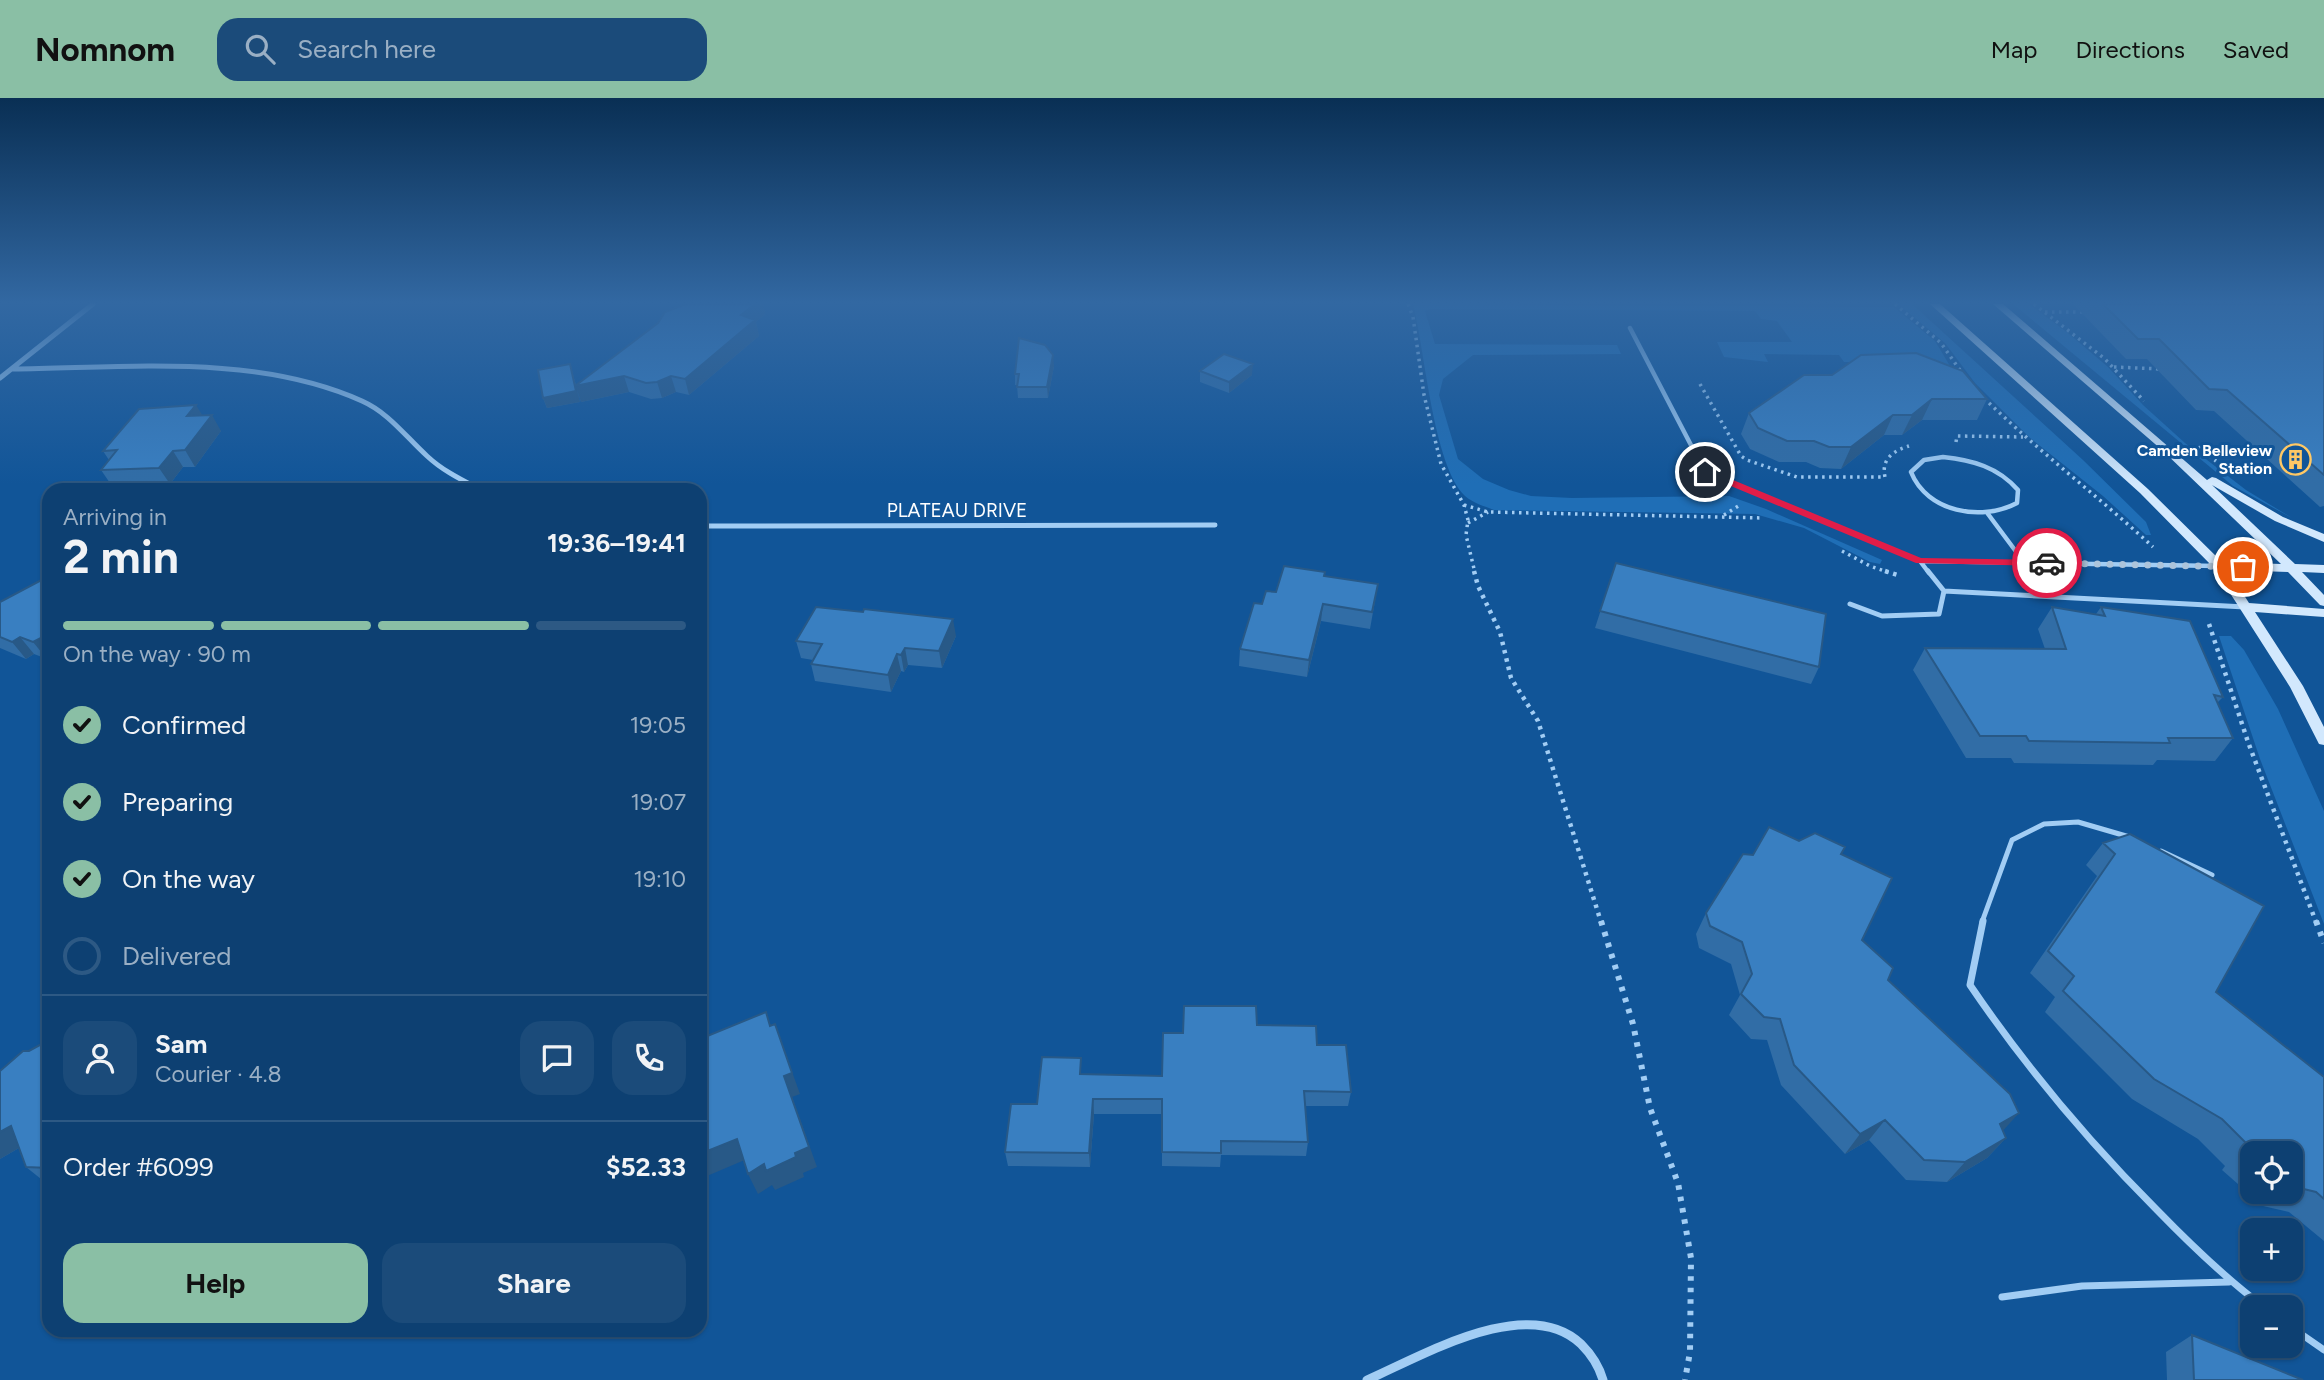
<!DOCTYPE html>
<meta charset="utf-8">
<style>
body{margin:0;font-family:Figtree,sans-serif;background:#1b4b7a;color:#f1f3f6;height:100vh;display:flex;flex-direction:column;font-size:26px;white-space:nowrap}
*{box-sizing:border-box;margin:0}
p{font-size:23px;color:#9aafc4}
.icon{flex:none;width:38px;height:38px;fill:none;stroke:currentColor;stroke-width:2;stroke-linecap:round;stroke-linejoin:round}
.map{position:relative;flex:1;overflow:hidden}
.sheet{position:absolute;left:42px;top:385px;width:665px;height:854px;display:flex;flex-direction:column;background:#0d4072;border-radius:21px;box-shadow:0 2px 5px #0004,0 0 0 2px #2d5984}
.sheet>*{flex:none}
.fabs{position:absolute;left:2240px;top:1043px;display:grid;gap:14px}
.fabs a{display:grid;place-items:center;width:63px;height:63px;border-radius:14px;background:#0d4072;box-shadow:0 2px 5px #0004,0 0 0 2px #2d5984;font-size:35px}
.pin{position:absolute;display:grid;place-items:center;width:60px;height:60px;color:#fff;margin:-30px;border:4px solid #fff;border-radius:50%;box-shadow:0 2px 7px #0007}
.courier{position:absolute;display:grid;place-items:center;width:70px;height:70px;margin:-35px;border:5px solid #e11d48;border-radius:50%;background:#fff;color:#222;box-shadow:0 2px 9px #0007}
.summary em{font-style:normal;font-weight:700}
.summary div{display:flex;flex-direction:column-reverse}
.summary{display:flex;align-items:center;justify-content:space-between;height:119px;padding:0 21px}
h1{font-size:46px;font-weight:700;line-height:52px}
.bar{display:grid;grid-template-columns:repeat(4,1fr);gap:10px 7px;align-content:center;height:84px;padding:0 21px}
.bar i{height:9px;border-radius:5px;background:#2d5984}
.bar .selected{background:#8abfa5}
.bar p{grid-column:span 4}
.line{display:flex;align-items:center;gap:18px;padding:0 21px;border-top:2px solid #2d5984}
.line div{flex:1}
.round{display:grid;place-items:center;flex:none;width:74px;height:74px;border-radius:21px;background:#1b4b7a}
ol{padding:0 21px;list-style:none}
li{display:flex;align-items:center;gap:21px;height:77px}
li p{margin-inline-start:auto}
li .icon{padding:7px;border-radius:50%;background:#8abfa5;color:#111;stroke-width:4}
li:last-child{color:#9aafc4}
li i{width:38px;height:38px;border:4px solid #2d5984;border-radius:50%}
.button{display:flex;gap:14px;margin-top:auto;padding:14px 21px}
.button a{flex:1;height:80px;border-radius:21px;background:#8abfa5;color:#111;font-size:28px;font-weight:700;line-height:80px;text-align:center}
.button a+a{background:#1b4b7a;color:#f1f3f6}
header{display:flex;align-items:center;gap:42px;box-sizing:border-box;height:98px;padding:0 35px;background:#8abfa5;color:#111}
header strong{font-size:33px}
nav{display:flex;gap:38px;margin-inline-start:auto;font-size:24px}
.search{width:490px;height:63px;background:#1b4b7a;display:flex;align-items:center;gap:18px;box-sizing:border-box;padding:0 24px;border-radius:21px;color:#9aafc4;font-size:26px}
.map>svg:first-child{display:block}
.green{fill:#1f6eb6}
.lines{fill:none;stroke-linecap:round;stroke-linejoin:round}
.path-far2{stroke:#a2cdf4;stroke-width:3.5;stroke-dasharray:2.5 4.5;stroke-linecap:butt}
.path-far1{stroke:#a2cdf4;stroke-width:4.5;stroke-dasharray:3.5 5;stroke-linecap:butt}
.path{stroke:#a2cdf4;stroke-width:6;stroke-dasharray:4.5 7;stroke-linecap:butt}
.lane-far2{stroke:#a2cdf4;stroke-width:4.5}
.lane-far1{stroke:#a2cdf4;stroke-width:5}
.lane{stroke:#a2cdf4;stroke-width:7}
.street-far1{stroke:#a2cdf4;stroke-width:5}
.street{stroke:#a2cdf4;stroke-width:9}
.secondary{fill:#d2e8fd;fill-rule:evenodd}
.wall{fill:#316da6;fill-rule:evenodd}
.shaded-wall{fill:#285987}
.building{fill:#397fc1;stroke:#285987;stroke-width:2}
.route{fill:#e11d48}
.done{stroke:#acc4db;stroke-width:7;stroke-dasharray:0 12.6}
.labels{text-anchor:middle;stroke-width:6;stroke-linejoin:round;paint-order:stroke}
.far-poi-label{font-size:16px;font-weight:bold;fill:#fff;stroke:#115598;text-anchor:end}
.street-label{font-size:19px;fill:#fff;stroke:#115598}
</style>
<header>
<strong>Nomnom</strong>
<div class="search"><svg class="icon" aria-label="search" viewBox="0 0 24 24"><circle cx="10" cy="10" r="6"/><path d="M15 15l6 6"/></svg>Search here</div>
<nav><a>Map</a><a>Directions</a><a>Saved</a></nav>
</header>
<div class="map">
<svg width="2324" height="1282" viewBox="0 0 2324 1282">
<rect width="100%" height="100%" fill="#115598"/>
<path class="green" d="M1413,206L1894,209L1935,243L1950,268L1900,264H1844L1839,257L1764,256L1768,264L1724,259L1717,244H1792L1777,223L1761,221L1755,213L1430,211L1425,213L1435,246L1617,247L1621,256L1473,257L1443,281L1439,297L1458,361L1483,381L1509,392L1531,398L1572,400L1729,398L1766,411L1882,462L1880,466L1870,464L1804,430L1755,416L1494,412C1484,408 1473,405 1465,398C1433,367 1425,252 1413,206Z
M1898,206H1912L2083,362L2146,424L2151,437H2146L2103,398L2029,339L1975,285L1945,245Z
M2013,206H2029L2068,235L2108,269L2143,307L2185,345L2246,392L2292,420L2233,388Z
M2219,538H2231L2244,552L2278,611L2324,713V826L2260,661Z"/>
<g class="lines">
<path class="path-far2" d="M1408,206L1413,219L1424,297L1441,366L1464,407L1468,422L1466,437L1475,475
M1895,206L1941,245L1962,275
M2034,206L2105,261L2144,303
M2045,214H2086
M2114,269L2161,271
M1700,286L1741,358L1747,362L1797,379H1885C1881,361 1893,353 1909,348
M1984,300C2038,353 2098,398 2153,449
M1956,344L1957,338L2023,339
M2198,349L2216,363
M1464,407L1488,414L1763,420
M1724,417L1740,407
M1468,425L1488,414
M1842,453L1870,468L1890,475"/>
<path class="path-far1" d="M1474,473L1478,488L1500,534L1511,580L1538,623L1601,824
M1885,473L1901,478
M2209,526L2248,644L2316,824"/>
<path class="path" d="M1601,823L1633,926L1650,1010L1678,1085L1691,1160L1690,1254L1685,1282
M2316,823L2324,845"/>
<path class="lane-far2" d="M1630,230L1705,374L1920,463L2218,468
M1943,359C1972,362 1998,369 2018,392L2017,405C1981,424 1927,414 1911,374L1924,362Z
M1988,416L2032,475
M1920,463L1929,475"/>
<path class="lane-far1" d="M1928,473L1944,493L2245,509
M2031,473L2049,497
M1850,506L1882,518L1939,516L1944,493
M2161,753L2212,777
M1982,824L2012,742L2044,726L2078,724L2133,740"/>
<path class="lane" d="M1983,823L1970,887C2025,968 2088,1043 2157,1112C2191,1147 2225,1180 2264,1209
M2002,1199L2082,1188L2229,1184
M2291,1229L2324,1252"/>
<path class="street-far1" d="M13,271C127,270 255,255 362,303C389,315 406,339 427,358C443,373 462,382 481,392
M0,280L93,206
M700,428L1215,427"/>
<path class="street" d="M1367,1282C1422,1258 1528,1195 1581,1246C1591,1256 1599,1268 1603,1282"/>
<path class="secondary" d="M1930,206H1940L2148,391L2222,464L2281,466L2162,352L1993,206H2003L2207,382L2212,379L2216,380L2283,419L2324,436V444L2275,423L2212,387L2295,466L2324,467V475L2302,474L2324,497V508L2320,507L2288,474L2228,472L2249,505L2324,511V519L2255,514L2303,588L2324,629V647L2319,646L2290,589L2214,470L2140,395Z"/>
</g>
<path class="wall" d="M686,206H763L765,216L756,224L759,238L689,297L676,294L662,300L651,301L629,294L581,304L577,292L580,304L547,310L543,300L570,266L576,287Z
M2073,206H2324V408L2320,409L2214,313L2196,312L2147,261H2126Z
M1054,268L1048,300H1018L1017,287H1015V276Z
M1200,273L1252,277L1229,295L1200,284Z
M1804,277L1987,301L1977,322H1922L1902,337H1884L1841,371L1820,370L1806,364H1779L1750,351L1741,336L1749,315Z
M202,317L221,333L195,369H183L170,386L112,388L101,372L109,362L103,353Z
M1616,465L1819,569L1811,586L1595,530Z
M49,478L47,561L34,556L26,561L0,550V504Z
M1324,478L1378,486L1370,531L1321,523L1307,579L1239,568L1240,551L1262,506L1276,494Z
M2052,509L2096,516L2101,509L2223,599L2217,605L2233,640L2215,663L2157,662L2153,667L2014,665L2011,660H1966L1913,572L1925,550L2045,551L2038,531Z
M956,538L942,570L908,567L904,574L901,573L891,594L815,583L811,566L813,562L801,560L796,543Z
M2130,736L2216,894L2324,979V1143L2289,1114L2263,1108L2222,1072L2225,1068L2198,1041L2132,1001L2045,914L2055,899L2030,875L2097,778L2086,767L2103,745ZM2252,1055H2291V1094H2252Z
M1799,743L1841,756L1862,842L1888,882L2003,1033L2006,1040L1987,1060L1947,1084L1906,1082L1869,1042L1845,1056L1781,987L1767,942L1751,941L1729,917L1740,897L1731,866L1699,850L1696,836L1706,815L1753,757Z
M1257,927L1317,947L1351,994L1348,1008H1305L1308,1044L1306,1058L1221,1057L1220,1069L1162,1068V1016H1094L1090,1069L1008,1068L1005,1054L1037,1006L1082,976L1162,978L1183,935Z
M49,942V1085H46L26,1069L19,1050L0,1061V973L29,953Z
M2192,1237L2303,1282H2167L2166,1254Z"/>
<path class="shaded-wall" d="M755,206H763L765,216L756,224L759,238L689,297L685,281L741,217Z
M1053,257L1054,268L1048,300L1047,289Z
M570,266L576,288L624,278L629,294L581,304L577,292L580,304L547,310L543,300Z
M1253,266L1252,277L1229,295V284Z
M671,278L676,294L662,300L657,284Z
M1932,301L1922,322L1902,337L1912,317Z
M196,307L206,323L187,318Z
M212,317L221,333L195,369L185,352Z
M1893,317L1884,337L1841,371L1851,349Z
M173,353L183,369L170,386L159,370Z
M1323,506L1321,523L1307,579L1309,562Z
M953,521L956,538L942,570L939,553Z
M49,536V560L47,561L33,544Z
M20,539L34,556L26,561L12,544Z
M905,550L908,567L904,574L901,557Z
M897,556L901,573L891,594L888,577Z
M775,926L800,996L792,999L817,1069L803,1075L804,1079L775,1092L772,1087L758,1096L748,1076L764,1066L795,1055L784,978Z
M1093,1001L1094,1016L1090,1069L1089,1055Z
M2019,1015L2000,1036V1026Z
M1885,1022L1869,1042L1845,1056L1860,1036Z
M11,1028L31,1043L0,1061V1034Z
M2006,1040L1987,1060L1947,1084L1965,1064Z
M737,1041L747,1061L700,1081V1056Z"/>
<path class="building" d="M686,206H755L741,217L755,222L685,281L671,278L657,284L646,285L624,278L575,288L658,225L665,214Z
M2103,206H2324V377L2227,292L2209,291L2159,241H2138Z
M1019,240L1045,247L1053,257L1047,289H1017L1019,276H1015Z
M1916,255L1963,273L1987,301H1932L1912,317H1893L1851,349H1829L1814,343H1787L1758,330L1749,315L1804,277H1832L1861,257Z
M1224,256L1253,266L1229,284L1200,273Z
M570,266L576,293L543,300L538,272Z
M196,307L187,318L212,317L185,352L173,353L159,370L101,372L117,352L103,353L139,311Z
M1616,465L1826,516L1819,569L1600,513Z
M1284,468L1325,474L1324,478L1378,486L1372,514L1323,506L1309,562L1240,551L1254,505L1262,506L1266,493L1276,494Z
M49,478V536L33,544L20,539L12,544L0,539V504Z
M816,509L863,514L864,511L953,521L939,553L905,550L901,557L897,556L888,577L811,566L822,546L796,543Z
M2052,509L2105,518L2101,509L2190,523L2223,599L2214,597L2233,640H2168L2170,645L2029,643L2026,638H1980L1925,550L2066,551Z
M1769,729L1799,743L1815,735L1845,749L1841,756L1892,780L1862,842L1893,870L1888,882L2010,996L2019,1015L2000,1026L2006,1040L1965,1064L1924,1062L1885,1022L1860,1036L1794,967L1780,921L1764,919L1741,896L1752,876L1742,844L1710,828L1706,815L1743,756L1753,757Z
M2130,736L2264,808L2216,894L2324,979V1101L2316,1094L2291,1088V1055H2252V1057L2247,1053L2249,1048L2222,1021L2154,981L2063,893L2074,878L2048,853L2115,756L2103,745Z
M1184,908H1256L1257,927L1316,928L1317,947H1346L1351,994L1304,993L1308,1044L1221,1043V1055L1162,1054V1001H1093L1089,1055L1005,1054L1011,1006H1037L1042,959L1081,960L1080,976L1162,978L1163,935H1183Z
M766,914L770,928L775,926L792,975L784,978L809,1049L795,1055L796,1059L766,1073L764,1066L748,1076L737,1041L700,1056V941Z
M49,942V1070L26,1069L11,1028L0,1034V973L23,953H29Z
M2192,1237L2303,1282H2194Z"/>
<linearGradient id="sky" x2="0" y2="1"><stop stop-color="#092f54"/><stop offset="0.53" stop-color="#3268a2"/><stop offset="1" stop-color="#3268a2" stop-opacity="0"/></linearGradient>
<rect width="2324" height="386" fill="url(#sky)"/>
<path class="route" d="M1702,372H1709L1921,460L2047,462L2052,465L2047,468L1916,465L1702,376Z"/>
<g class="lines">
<path class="done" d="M2047,465L2243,469"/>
</g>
<defs>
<symbol id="building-ring" viewBox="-11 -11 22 22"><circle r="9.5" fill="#115598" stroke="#ffc865" stroke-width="1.5"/><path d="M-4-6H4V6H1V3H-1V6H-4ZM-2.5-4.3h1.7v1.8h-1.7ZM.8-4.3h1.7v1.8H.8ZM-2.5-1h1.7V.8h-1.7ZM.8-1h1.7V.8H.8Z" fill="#ffc865"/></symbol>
</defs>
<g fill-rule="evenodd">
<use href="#building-ring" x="2278" y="344" width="35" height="35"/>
</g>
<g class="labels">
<g class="far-poi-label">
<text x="2272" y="358">Camden Belleview<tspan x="2272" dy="18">Station</tspan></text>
</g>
<g class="street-label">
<text x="957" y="419">PLATEAU DRIVE</text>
</g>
</g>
</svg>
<div class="fabs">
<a><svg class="icon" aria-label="locate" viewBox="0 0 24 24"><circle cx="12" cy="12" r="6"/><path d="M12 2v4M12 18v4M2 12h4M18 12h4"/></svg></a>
<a>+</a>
<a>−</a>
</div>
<div class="pin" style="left:2243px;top:469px;background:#ea580c"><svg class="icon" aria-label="bag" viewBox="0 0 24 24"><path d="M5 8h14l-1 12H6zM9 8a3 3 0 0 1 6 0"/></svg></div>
<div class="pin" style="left:1705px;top:374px;background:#1f2937"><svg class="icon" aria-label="home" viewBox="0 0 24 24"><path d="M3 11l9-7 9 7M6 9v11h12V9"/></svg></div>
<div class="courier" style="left:2047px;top:465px"><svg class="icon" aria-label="car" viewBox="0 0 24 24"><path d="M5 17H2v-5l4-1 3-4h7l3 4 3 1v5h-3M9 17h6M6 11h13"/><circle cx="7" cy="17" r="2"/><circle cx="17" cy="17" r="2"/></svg></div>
<section class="sheet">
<div class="summary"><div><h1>2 min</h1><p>Arriving in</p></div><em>19:36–19:41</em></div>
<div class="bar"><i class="selected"></i><i class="selected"></i><i class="selected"></i><i></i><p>On the way · 90 m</p></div>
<ol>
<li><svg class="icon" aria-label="check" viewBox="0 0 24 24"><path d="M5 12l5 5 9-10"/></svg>Confirmed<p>19:05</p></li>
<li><svg class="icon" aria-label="check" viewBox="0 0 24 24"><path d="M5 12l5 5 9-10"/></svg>Preparing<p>19:07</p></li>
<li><svg class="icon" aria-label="check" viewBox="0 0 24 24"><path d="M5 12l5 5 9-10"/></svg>On the way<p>19:10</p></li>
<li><i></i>Delivered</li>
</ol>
<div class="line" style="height:126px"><a class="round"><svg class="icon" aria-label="person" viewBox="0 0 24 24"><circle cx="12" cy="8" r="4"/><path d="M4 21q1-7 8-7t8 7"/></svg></a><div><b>Sam</b><p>Courier · 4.8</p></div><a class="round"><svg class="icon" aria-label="chat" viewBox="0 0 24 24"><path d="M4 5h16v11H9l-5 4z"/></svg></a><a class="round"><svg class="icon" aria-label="phone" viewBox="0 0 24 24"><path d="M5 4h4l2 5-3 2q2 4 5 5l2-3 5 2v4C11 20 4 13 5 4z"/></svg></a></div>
<div class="line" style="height:91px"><div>Order #6099</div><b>$52.33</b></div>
<div class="button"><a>Help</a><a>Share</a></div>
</section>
</div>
